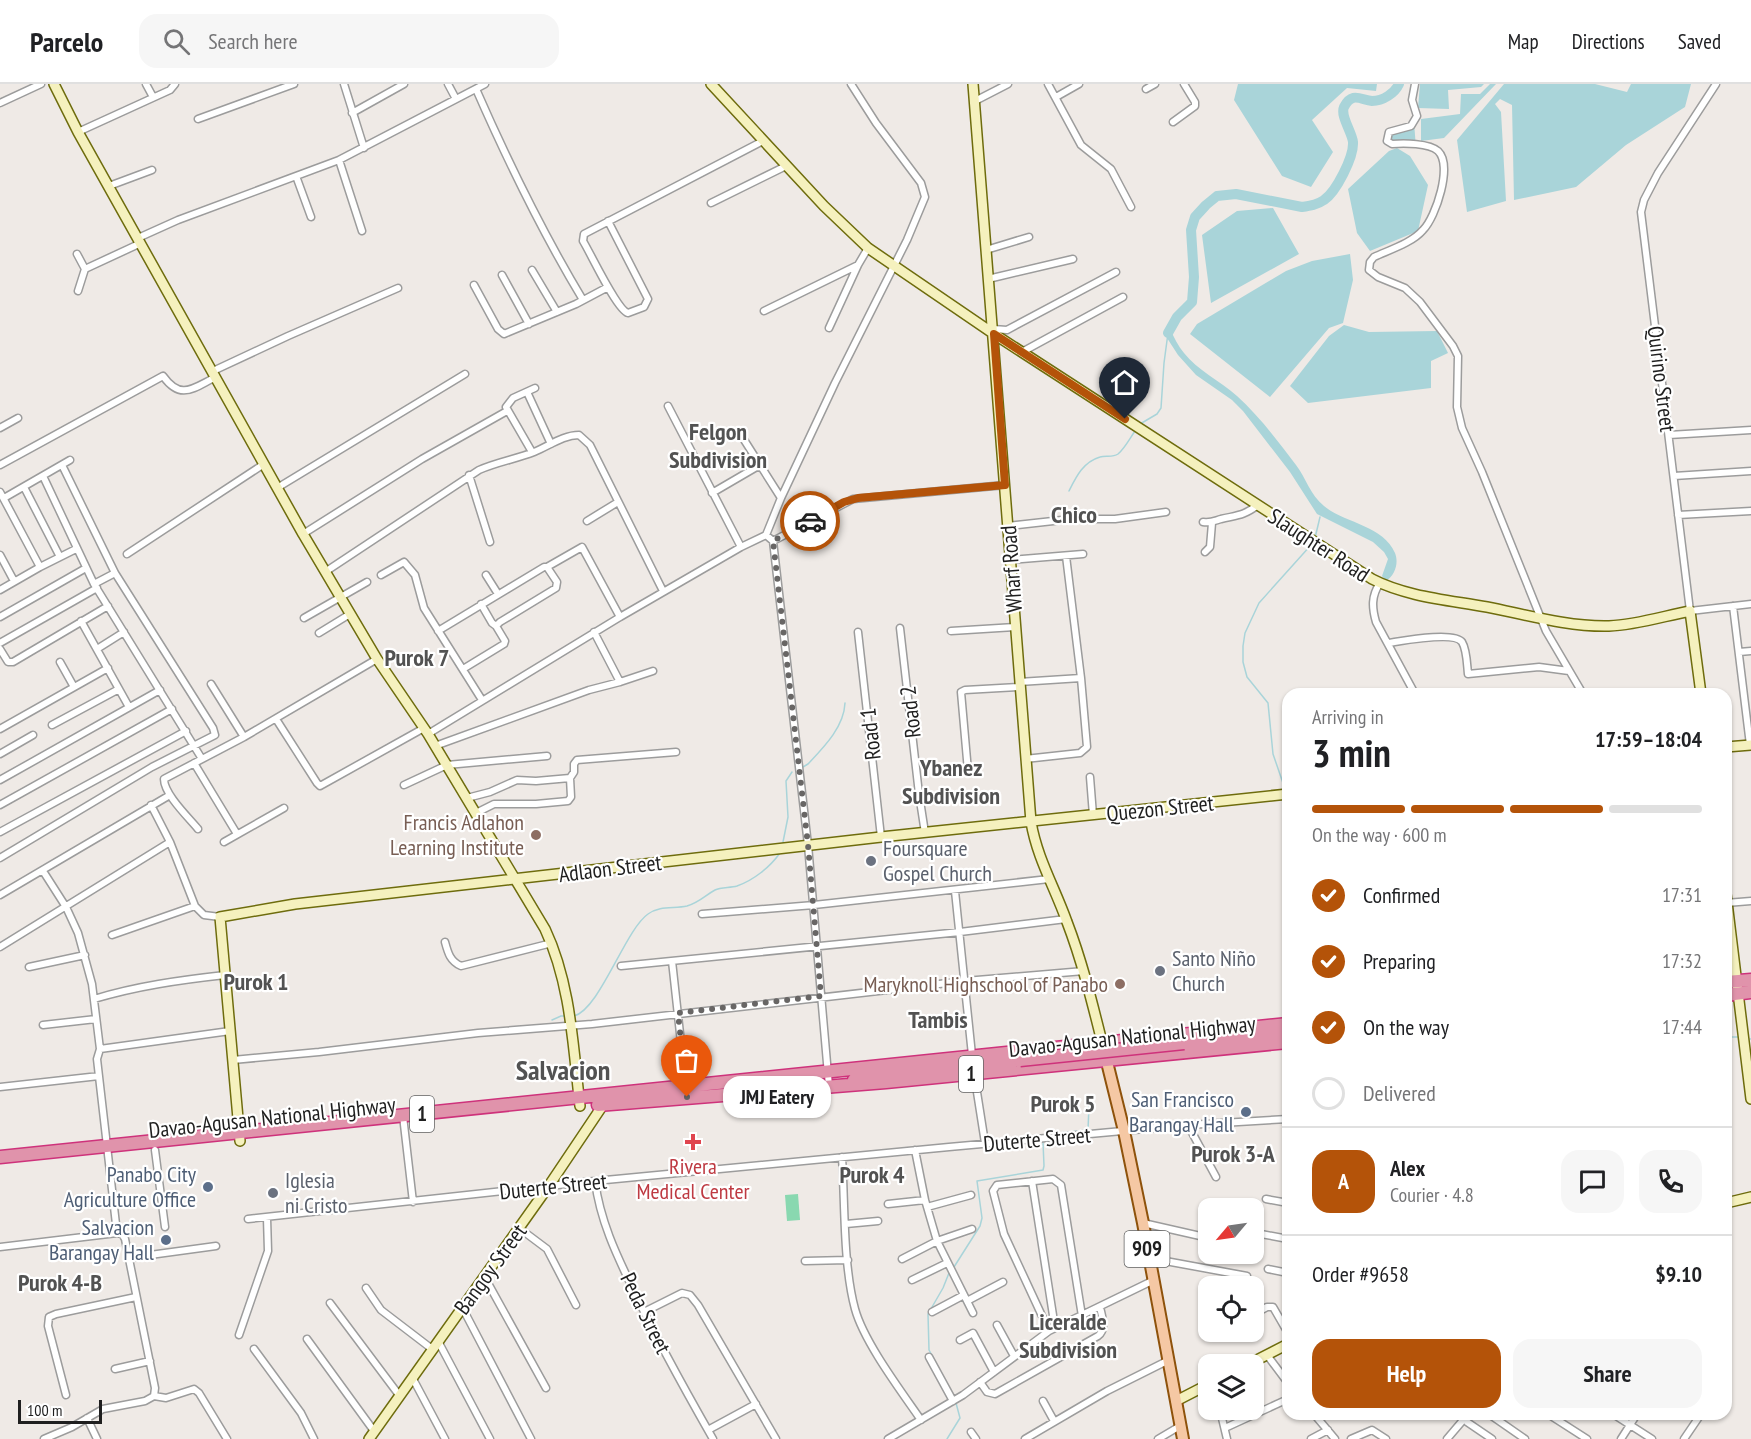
<!DOCTYPE html>
<meta charset="utf-8">
<style>
body{margin:0;font-family:"PT Sans Narrow",sans-serif;background:#f6f6f6;color:#202124;height:100vh;display:flex;flex-direction:column;font-size:22px;white-space:nowrap}
*{box-sizing:border-box;margin:0}
p{font-size:20px;color:#757577}
.icon{flex:none;width:33px;height:33px;fill:none;stroke:currentColor;stroke-width:2;stroke-linecap:round;stroke-linejoin:round}
.map{position:relative;flex:1;overflow:hidden}
.side{position:absolute;left:1282px;top:604px;width:450px;height:732px;display:flex;flex-direction:column;background:#fff;border-radius:18px;box-shadow:0 2px 4px #0004}
.side>*{flex:none}
.needle{width:39px;rotate:241deg}
.buttons{position:absolute;left:1198px;top:1114px;display:grid;gap:12px}
.buttons a{display:grid;place-items:center;width:66px;height:66px;border-radius:12px;background:#fff;box-shadow:0 2px 4px #0004;font-size:30px}
.scale{position:absolute;left:18px;bottom:15px;width:84px;box-sizing:border-box;padding-left:6px;border:3px solid #1f1f1f;border-top:0;font-size:16px;line-height:21px;white-space:nowrap;color:#1f1f1f;-webkit-text-stroke:4px #fff;paint-order:stroke}
.pin{position:absolute;display:grid;place-items:center;width:51px;height:51px;color:#fff;margin:-62px -26px;border-radius:50% 50% 50% 0;rotate:-45deg;box-shadow:0 0 6px #0007}
.pin .icon{rotate:45deg}
.courier{position:absolute;display:grid;place-items:center;width:60px;height:60px;margin:-30px;border:4px solid #b45309;border-radius:50%;background:#fff;color:#222;box-shadow:0 2px 8px #0007}
.bubble{position:absolute;height:42px;border-radius:18px;background:#fff;box-shadow:0 2px 4px #0004;font-size:20px;font-weight:700;line-height:42px;text-align:center}
.head em{font-style:normal;font-weight:700}
.head div{display:flex;flex-direction:column-reverse}
.head{display:flex;align-items:center;justify-content:space-between;height:102px;padding:0 30px}
h1{font-size:39px;font-weight:700;line-height:45px}
.bar{display:grid;grid-template-columns:repeat(4,1fr);gap:9px 6px;align-content:center;height:72px;padding:0 30px}
.bar i{height:8px;border-radius:4px;background:#e0e0e0}
.bar .on{background:#b45309}
.bar p{grid-column:span 4}
.line{display:flex;align-items:center;gap:15px;padding:0 30px;border-top:2px solid #e0e0e0}
.line div{flex:1}
.round{display:grid;place-items:center;flex:none;width:63px;height:63px;border-radius:18px;background:#f6f6f6}
ol{padding:0 30px;list-style:none}
li{display:flex;align-items:center;gap:18px;height:66px}
li p{margin-inline-start:auto}
li .icon{padding:6px;border-radius:50%;background:#b45309;color:#fff;stroke-width:4}
li:last-child{color:#757577}
li i{width:33px;height:33px;border:3px solid #e0e0e0;border-radius:50%}
.button{display:flex;gap:12px;margin-top:auto;padding:12px 30px}
.button a{flex:1;height:69px;border-radius:18px;background:#b45309;color:#fff;font-size:24px;font-weight:700;line-height:69px;text-align:center}
.button a+a{background:#f6f6f6;color:#202124}
header{display:flex;align-items:center;gap:36px;box-sizing:border-box;height:84px;padding:0 30px;background:#fff;border-bottom:2px solid #e0e0e0}
header strong{font-size:28px}
nav{display:flex;gap:33px;margin-inline-start:auto;font-size:21px}
.search{width:420px;height:54px;background:#f6f6f6;display:flex;align-items:center;gap:15px;box-sizing:border-box;padding:0 21px;border-radius:18px;color:#757577;font-size:22px}
.map>svg:first-child{display:block}
.pitch{fill:#89d8b0}
.water{fill:#a9d4d9}
.lines{fill:none;stroke-linecap:round;stroke-linejoin:round}
.stream{stroke:#a9d4d9;stroke-width:1.5}
.river{stroke:#a9d4d9;stroke-width:10}
.street-casing{stroke:#9c9c9c;stroke-width:9}
.secondary-casing{stroke:#6e6c0d;stroke-width:12}
.primary-casing{stroke:#8e520b;stroke-width:14}
.highway-casing{stroke:#ce327b;stroke-width:15}
.street{stroke:#fff;stroke-width:6}
.secondary{stroke:#f5f1be;stroke-width:9}
.primary{stroke:#f5c8a4;stroke-width:10}
.highway{stroke:#e093ab;stroke-width:12}
.highway-bridge-casing{stroke:#ce327b;stroke-width:15;stroke-linecap:butt}
.highway-bridge{stroke:#e093ab;stroke-width:12}
.done{stroke:#686665;stroke-width:6;stroke-dasharray:0 10.8}
.route{stroke:#b45309;stroke-width:8}
.education-dot{fill:#8d6e63;stroke:#fff;stroke-width:2}
.worship-dot{fill:#6b7280;stroke:#fff;stroke-width:2}
.service-dot{fill:#5c6f8a;stroke:#fff;stroke-width:2}
.health-dot{fill:#e0444e;stroke:#fff;stroke-width:2}
.labels{text-anchor:middle;stroke-width:4.5;stroke-linejoin:round;paint-order:stroke}
.shield{fill:#fff;stroke:#626262;stroke-width:1.5}
.shield-label{font-size:21px;font-weight:bold;fill:#1f1f1f}
.street-label{font-size:22px;fill:#1f1f1f;stroke:#fff}
.education-label{font-size:22px;fill:#785e54;stroke:#fff;text-anchor:end}
.worship-label{font-size:22px;fill:#5b616d;stroke:#fff;text-anchor:start}
.service-label{font-size:22px;fill:#4e5e75;stroke:#fff;text-anchor:end}
.health-label{font-size:22px;fill:#be3a42;stroke:#fff}
.neighbourhood-label{font-size:24px;font-weight:bold;fill:#525252;stroke:#fff}
.district-label{font-size:28px;font-weight:bold;fill:#525252;stroke:#fff}
</style>
<header>
<strong>Parcelo</strong>
<div class="search"><svg class="icon" aria-label="search" viewBox="0 0 24 24"><circle cx="10" cy="10" r="6"/><path d="M15 15l6 6"/></svg>Search here</div>
<nav><a>Map</a><a>Directions</a><a>Saved</a></nav>
</header>
<div class="map">
<svg width="1751" height="1355" viewBox="0 0 1751 1355">
<rect width="100%" height="100%" fill="#efeae6"/>
<path class="pitch" d="M798,1110L800,1136L787,1137L785,1111Z"/>
<path class="water" d="M1238,0H1377L1376,7L1347,4L1312,36L1333,68L1311,103L1282,92L1234,16Z
M1420,0H1484L1481,3L1448,6L1449,25L1418,24Z
M1490,0H1496L1444,54L1421,57V35L1460,30L1461,10H1480Z
M1504,0H1595L1627,8L1631,0H1691L1685,23L1626,61L1576,103L1514,116L1512,21L1500,15L1495,20L1501,28L1506,117L1467,128L1457,56Z
M1414,38L1416,64L1403,60H1391L1389,52L1403,47Z
M1397,64L1410,72L1428,101L1418,147L1370,167L1357,149L1348,105L1389,67Z
M1273,124L1299,170L1211,219L1202,151L1237,127Z
M1350,170L1353,196L1343,239L1329,244L1270,313L1190,250L1197,240L1286,187L1312,177Z
M1344,241L1369,248L1437,247L1448,269L1431,277V304L1308,319L1290,302L1329,252Z
M1170,245C1174,253 1178,262 1184,269C1197,286 1220,297 1237,312C1259,332 1278,357 1296,381C1306,394 1310,411 1324,422C1344,439 1383,441 1395,469C1399,479 1395,491 1386,497L1382,492L1388,475L1384,468L1373,458L1317,430L1290,388L1243,327L1232,316L1196,291L1178,271L1167,254Z"/>
<g class="lines">
<path class="stream" d="M1140,340L1157,330L1161,324L1164,279L1168,249
M1069,407C1076,393 1083,378 1100,373C1106,371 1112,374 1118,370C1125,364 1130,354 1135,347
M1315,454L1320,433
M803,683L808,680C824,663 844,643 845,619
M1284,702L1273,670L1268,619L1247,593L1243,578V562L1245,549L1259,519L1311,461
M1286,716L1288,739
M783,758L788,733L786,697L792,688
M1285,798L1288,789
M574,932C600,925 625,846 648,830C660,821 674,825 687,822C700,818 704,812 715,806C721,803 730,804 737,802C754,796 770,783 780,769
M552,936L561,932H565
M1726,953H1739
M1750,955H1751
M1049,1050L1088,1046L1089,1021
M954,1183L980,1142L982,1134L977,1097L1043,1086L1044,1082L1043,1058
M934,1275L929,1266L928,1230L943,1204L949,1189
M947,1355L960,1334L956,1319"/>
<path class="river" d="M1168,249L1177,233L1192,218L1194,193L1191,146L1195,133L1206,121L1217,112L1236,110L1302,123C1310,122 1317,121 1324,116C1336,108 1354,73 1353,58C1352,48 1340,32 1344,23C1352,7 1361,16 1372,17C1383,17 1395,9 1399,0"/>
<defs>
<path id="street" d="M146,0L153,13
M344,0L364,64
M448,0L456,15
M1048,0L1081,61L1111,85L1131,123
M1415,0L1412,16L1417,32L1411,42L1389,48L1387,57L1392,60C1404,59 1429,59 1438,67C1453,81 1436,133 1423,146C1412,159 1389,166 1374,173L1370,178L1369,186L1378,193L1405,204L1420,218L1453,262L1458,272L1457,323L1462,344L1482,388L1546,547L1583,610
M1716,0L1658,89L1644,116L1641,128L1690,527L1751,520
M476,5C508,78 542,148 583,216
M1146,5L1155,0
M1056,13L1079,0
M975,17L1008,0
M0,19L41,0
M352,29L404,0
M198,35L294,0
M1173,38L1195,22V18L1184,0
M78,48L170,6L175,0
M339,76L362,147
M296,92L311,133
M109,102L152,86
M711,119L786,82
M608,137L648,215L644,223L628,229C617,226 591,170 583,157L584,150L586,149L763,57
M138,154L178,136L339,76L485,0
M986,166L1029,153
M77,170L85,185
M858,181L868,164
M532,186L557,228
M502,191L529,240
M988,195L1073,175
M474,201L498,245L504,250L576,220L608,203
M78,207L85,185L141,159
M764,227L858,181L829,244
M993,245L1007,246L1116,188
M1022,268L1123,213
M213,287L288,252L398,204
M527,308L551,360
M668,322L741,463
M0,344L18,334
M741,351L781,414
M1669,351L1751,346
M532,368L506,323L513,314L535,304
M0,381L163,292C181,317 193,304 216,293
M469,391L490,458
M43,392L94,500L202,675
M1674,392L1751,387
M24,403L60,473
M277,404L465,290
M0,408L40,483
M712,409L760,381
M4,414L70,376
M1678,431L1751,427
M587,437L618,418
M1203,438C1211,439 1214,437 1221,435C1238,431 1243,432 1258,421
M1008,442L1071,435H1115L1166,428
M303,450L422,375L507,327
M766,451L773,457L808,761L829,1002
M773,457L853,415L1005,401
M1205,468L1210,463L1212,439
M127,470L264,380
M0,471L14,497
M1011,476L1083,470
M547,483L582,463L620,533
M325,488L479,386C497,378 516,375 534,368C549,362 563,351 579,351L590,361L663,507
M381,491L404,478L415,491L424,524L482,616
M486,491L498,510
M1380,499C1371,512 1372,524 1376,538L1415,610
M94,500L115,489
M0,506L40,483L76,465
M481,520L492,539L496,542
M1733,522L1750,661
M0,533L86,484
M304,534L367,498
M81,537L129,623
M900,544L919,710L925,749
M438,547L544,483H547L557,498L556,504L500,538L496,542L505,557L504,560L463,585
M951,547L1015,543
M594,548L620,598
M858,548L881,753
M319,549L350,530
M0,559L97,504
M1388,559C1402,557 1454,547 1462,558C1467,566 1467,581 1468,590L1539,583L1569,587
M0,565L8,578H13L108,522
M97,565L124,548
M1739,568L1751,567
M60,578L74,603
M1019,598L1081,594
M211,600L244,653
M276,635L317,699L320,702L424,644
M52,641L119,605
M0,645L108,584
M428,650L620,533L741,463L766,451L781,414L835,299L907,156L925,113L921,99L876,39L851,0
M435,662L589,606L620,598L653,587
M0,670L33,651
M1025,675L1080,669L1087,663L1081,594L1066,472
M194,679L237,750
M968,687L961,608L965,606L1020,603
M1090,693L1093,731
M0,696L160,606
M404,701L447,681L547,672
M467,714L490,708L517,696L536,697L570,694L574,688V680L577,676L676,668
M0,721L172,625
M151,721L170,758L195,822L204,831L220,833
M476,729L494,720H536L568,717L571,713L570,694
M198,745C188,733 164,710 164,695L244,653L377,575
M0,748L186,647
M224,758L284,724
M0,774L152,683L215,651L213,644L115,489L62,381
M43,787L66,823L78,849L92,900L100,965L97,975L117,1149
M955,807L972,971
M0,811L170,711
M1726,819L1751,817
M702,830L814,821L1049,795
M112,851L195,822
M445,858C448,869 450,877 461,882L552,859
M0,863L170,758
M672,877L686,1004
M621,882L960,848L1066,835
M29,883L85,871
M94,915C137,902 180,896 225,891
M43,941L96,935
M100,965L230,947
M233,976L319,968L478,949L592,940L965,897L1084,887
M974,989L985,1059
M0,1003L99,992
M403,1032L413,1118
M1188,1041L1216,1093
M155,1066L165,1143
M915,1066L925,1116L937,1157L973,1229
M842,1073C845,1119 843,1181 855,1225C864,1258 901,1307 921,1336
M595,1097C600,1136 616,1170 633,1205C657,1256 685,1306 713,1355
M1032,1097L1055,1244
M1266,1115L1288,1119
M888,1120L925,1116
M927,1123L971,1111
M248,1135L595,1097L949,1063L1188,1041L1288,1035
M1143,1139L1209,1154
M846,1140L878,1137
M519,1144L547,1165L576,1221
M1261,1150L1288,1155
M0,1163L117,1149L122,1150L125,1155L155,1304L154,1312
M128,1174L216,1162
M1149,1174L1247,1192
M902,1175L937,1157L972,1145
M805,1177L848,1176
M1268,1185L1288,1189
M484,1192L546,1304
M912,1196L947,1179
M366,1204L381,1226L432,1265
M967,1217L1003,1198
M330,1219L399,1311
M462,1223L531,1355
M644,1228L682,1209L690,1211L698,1221L776,1355
M932,1228L964,1211
M1254,1230L1267,1223H1273L1288,1249
M997,1241L1014,1272
M1049,1247L1004,1150L993,1107L997,1101L1053,1095L1061,1101L1082,1232
M239,1251L268,1167L267,1134
M307,1255L374,1347
M960,1256L973,1249L994,1288
M438,1257L490,1355
M254,1265L301,1329L314,1355
M1267,1271L1288,1299
M929,1273L953,1317
M115,1285L150,1277
M412,1293L445,1355
M980,1298L987,1308L995,1310L1098,1252C1107,1245 1102,1233 1100,1223
M66,1311L48,1242L49,1233L56,1230L136,1213
M1043,1317L1054,1337
M1220,1326L1227,1355
M1314,1330L1335,1355
M1463,1330L1467,1338L1492,1355
M1489,1330L1525,1355
M1548,1330L1587,1355
M1613,1330L1652,1355
M87,1334L97,1355
M1225,1344L1288,1315
M708,1346L756,1320
M971,1348L976,1355
M44,1355L72,1343L103,1325L145,1317L154,1312L166,1314L194,1305L199,1309L227,1355
M888,1355L963,1311L1049,1247L1152,1197
M1025,1355L1107,1307L1169,1276
M1158,1355L1180,1342
M1311,1355L1328,1346
M1351,1355L1372,1346L1386,1355
M1447,1355L1464,1335
M1621,1355L1637,1330
M1684,1355L1701,1330"/>
<path id="secondary" d="M54,0L78,48L303,450L377,575L428,650L545,845C571,900 573,963 580,1022
M711,0L824,122L868,164L994,250L1372,495C1407,513 1449,516 1487,523C1527,531 1569,543 1609,542C1636,541 1664,532 1690,527L1701,610
M973,0L1031,738C1037,774 1055,804 1067,838C1082,877 1092,918 1102,958
M1726,663L1751,661
M1726,810L1751,1015
M240,1057L220,833L295,820L881,753L1288,710
M1726,1119L1751,1113
M1247,1281L1288,1260
M1176,1317L1209,1300
M369,1355L548,1103L605,1018"/>
<path id="primary" d="M1105,970L1124,1047L1143,1139L1183,1355"/>
<path id="highway" d="M1726,898L1751,896
M1726,911L1751,908
M1184,959L1288,949
M854,996L869,991L1020,976
M598,1021L886,998L1288,958
M0,1073C430,1030 859,983 1288,940"/>
</defs>
<use href="#street" class="street-casing"/>
<use href="#secondary" class="secondary-casing"/>
<use href="#primary" class="primary-casing"/>
<use href="#highway" class="highway-casing"/>
<use href="#street" class="street"/>
<use href="#secondary" class="secondary"/>
<use href="#primary" class="primary"/>
<use href="#highway" class="highway"/>
<defs>
<path id="highway-bridge" d="M1020,976L1184,959"/>
</defs>
<use href="#highway-bridge" class="highway-bridge-casing"/>
<use href="#highway-bridge" class="highway-bridge"/>
</g>
<g class="lines">
<path class="done" d="M687,1013L678,929L821,912L808,761L773,457L810,437"/>
<path class="route" d="M810,437L844,418L858,414L1005,401L994,250L1125,335"/>
</g>
<g class="education-dot">
<circle cx="536" cy="751" r="6"/>
<circle cx="1120" cy="900" r="6"/>
</g>
<g class="worship-dot">
<circle cx="871" cy="777" r="6"/>
<circle cx="1160" cy="887" r="6"/>
<circle cx="273" cy="1109" r="6"/>
</g>
<g class="service-dot">
<circle cx="1246" cy="1028" r="6"/>
<circle cx="208" cy="1103" r="6"/>
<circle cx="166" cy="1156" r="6"/>
</g>
<path class="health-dot" d="M690 1049h6v6h6v6h-6v6h-6v-6h-6v-6h6z"/>
<g class="labels">
<g class="shield">
<rect x="959" y="972" width="24" height="36" rx="4.5"/>
<rect x="410" y="1012" width="24" height="36" rx="4.5"/>
<rect x="1124.5" y="1147" width="45" height="36" rx="4.5"/>
</g>
<g class="shield-label">
<text x="971" y="997">1</text>
<text x="422" y="1037">1</text>
<text x="1147" y="1172">909</text>
</g>
<g class="street-label">
<text transform="translate(1662 295) rotate(83)" y="8">Quirino Street</text>
<text transform="translate(1319 461) rotate(33)" y="8">Slaughter Road</text>
<text transform="translate(1011 485) rotate(-94)" y="8">Wharf Road</text>
<text transform="translate(910 628) rotate(-96)" y="8">Road 2</text>
<text transform="translate(870 650) rotate(-96)" y="8">Road 1</text>
<text transform="translate(1160 724) rotate(-6)" y="8">Quezon Street</text>
<text transform="translate(610 784) rotate(-7)" y="8">Adlaon Street</text>
<text transform="translate(1132 952) rotate(-6)" y="8">Davao-Agusan National Highway</text>
<text transform="translate(272 1033) rotate(-6)" y="8">Davao-Agusan National Highway</text>
<text transform="translate(1037 1055) rotate(-5)" y="8">Duterte Street</text>
<text transform="translate(553 1102) rotate(-6)" y="8">Duterte Street</text>
<text transform="translate(490 1185) rotate(-54)" y="8">Bangoy Street</text>
<text transform="translate(646 1229) rotate(64)" y="8">Peda Street</text>
</g>
<g class="education-label">
<text x="524" y="746">Francis Adlahon<tspan x="524" dy="25">Learning Institute</tspan></text>
<text x="1108" y="908">Maryknoll Highschool of Panabo</text>
</g>
<g class="worship-label">
<text x="883" y="772">Foursquare<tspan x="883" dy="25">Gospel Church</tspan></text>
<text x="1172" y="882">Santo Niño<tspan x="1172" dy="25">Church</tspan></text>
<text x="285" y="1104">Iglesia<tspan x="285" dy="25">ni Cristo</tspan></text>
</g>
<g class="service-label">
<text x="1234" y="1023">San Francisco<tspan x="1234" dy="25">Barangay Hall</tspan></text>
<text x="196" y="1098">Panabo City<tspan x="196" dy="25">Agriculture Office</tspan></text>
<text x="154" y="1151">Salvacion<tspan x="154" dy="25">Barangay Hall</tspan></text>
</g>
<g class="health-label">
<text x="693" y="1090">Rivera<tspan x="693" dy="25">Medical Center</tspan></text>
</g>
<g class="neighbourhood-label">
<text x="718" y="356">Felgon<tspan x="718" dy="28">Subdivision</tspan></text>
<text x="1074" y="439">Chico</text>
<text x="417" y="582">Purok 7</text>
<text x="951" y="692">Ybanez<tspan x="951" dy="28">Subdivision</tspan></text>
<text x="256" y="906">Purok 1</text>
<text x="938" y="944">Tambis</text>
<text x="1063" y="1028">Purok 5</text>
<text x="1233" y="1078">Purok 3-A</text>
<text x="872" y="1099">Purok 4</text>
<text x="60" y="1207">Purok 4-B</text>
<text x="1068" y="1246">Liceralde<tspan x="1068" dy="28">Subdivision</tspan></text>
</g>
<g class="district-label">
<text x="563" y="996">Salvacion</text>
</g>
</g>
</svg>
<div class="buttons">
<a><svg class="needle" viewBox="-14 -14 28 28"><path d="M0-13l5 13h-10z" fill="#e53935"/><path d="M0 13l5-13h-10z" fill="#757577"/></svg></a>
<a><svg class="icon" aria-label="locate" viewBox="0 0 24 24"><circle cx="12" cy="12" r="6"/><path d="M12 2v4M12 18v4M2 12h4M18 12h4"/></svg></a>
<a><svg class="icon" aria-label="layers" viewBox="0 0 24 24"><path d="M12 4l9 5-9 5-9-5zM3 14l9 5 9-5"/></svg></a>
</div>
<div class="scale">100 m</div>
<div class="pin" style="left:687px;top:1013px;background:#ea580c"><svg class="icon" aria-label="bag" viewBox="0 0 24 24"><path d="M5 8h14l-1 12H6zM9 8a3 3 0 0 1 6 0"/></svg></div>
<div class="pin" style="left:1125px;top:335px;background:#1f2937"><svg class="icon" aria-label="home" viewBox="0 0 24 24"><path d="M3 11l9-7 9 7M6 9v11h12V9"/></svg></div>
<div class="courier" style="left:810px;top:437px"><svg class="icon" aria-label="car" viewBox="0 0 24 24"><path d="M5 17H2v-5l4-1 3-4h7l3 4 3 1v5h-3M9 17h6M6 11h13"/><circle cx="7" cy="17" r="2"/><circle cx="17" cy="17" r="2"/></svg></div>
<div class="bubble" style="left:723px;top:992px;width:108px">JMJ Eatery</div>
<section class="side">
<div class="head"><div><h1>3 min</h1><p>Arriving in</p></div><em>17:59–18:04</em></div>
<div class="bar"><i class="on"></i><i class="on"></i><i class="on"></i><i></i><p>On the way · 600 m</p></div>
<ol>
<li><svg class="icon" aria-label="check" viewBox="0 0 24 24"><path d="M5 12l5 5 9-10"/></svg>Confirmed<p>17:31</p></li>
<li><svg class="icon" aria-label="check" viewBox="0 0 24 24"><path d="M5 12l5 5 9-10"/></svg>Preparing<p>17:32</p></li>
<li><svg class="icon" aria-label="check" viewBox="0 0 24 24"><path d="M5 12l5 5 9-10"/></svg>On the way<p>17:44</p></li>
<li><i></i>Delivered</li>
</ol>
<div class="line" style="height:108px"><b class="round" style="background:#b45309;color:#fff">A</b><div><b>Alex</b><p>Courier · 4.8</p></div><a class="round"><svg class="icon" aria-label="chat" viewBox="0 0 24 24"><path d="M4 5h16v11H9l-5 4z"/></svg></a><a class="round"><svg class="icon" aria-label="phone" viewBox="0 0 24 24"><path d="M5 4h4l2 5-3 2q2 4 5 5l2-3 5 2v4C11 20 4 13 5 4z"/></svg></a></div>
<div class="line" style="height:78px"><div>Order #9658</div><b>$9.10</b></div>
<div class="button"><a>Help</a><a>Share</a></div>
</section>
</div>
